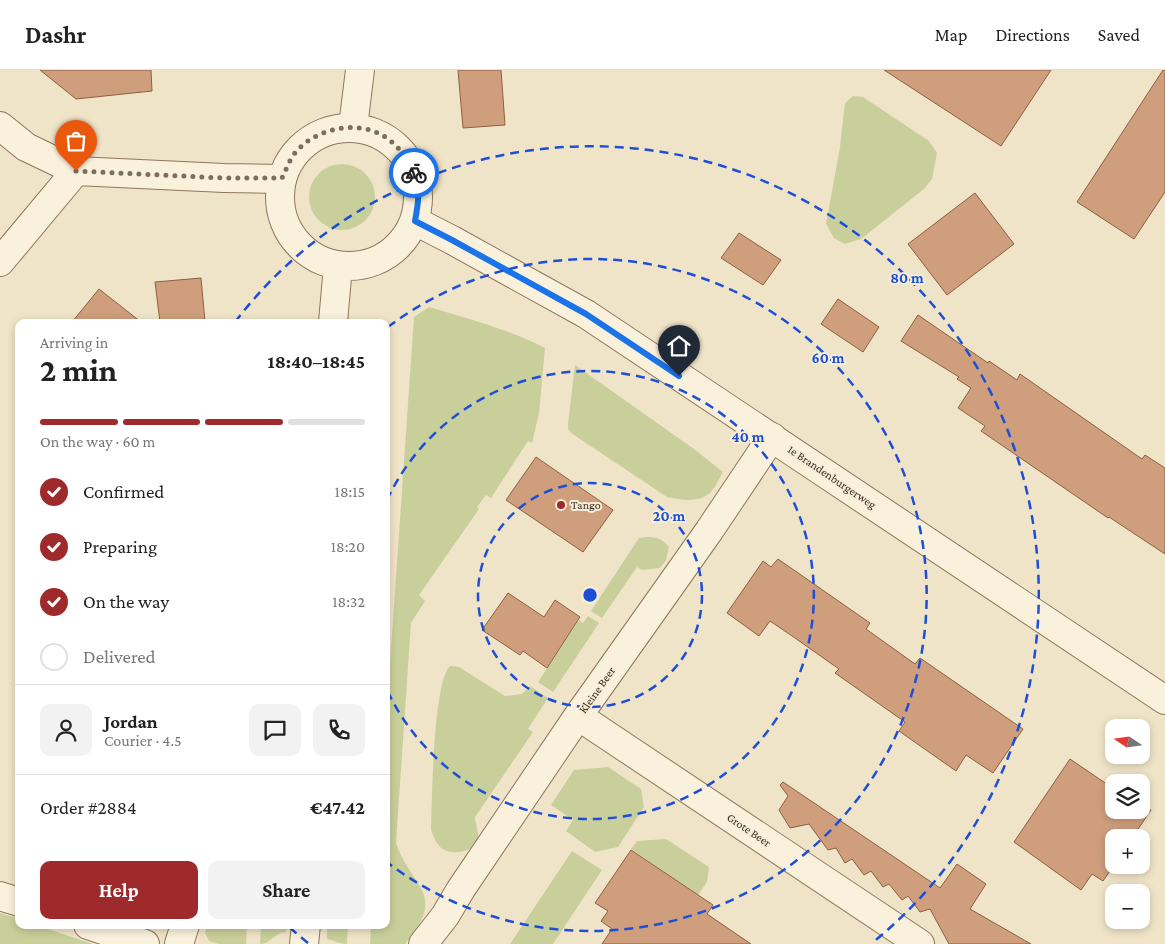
<!DOCTYPE html>
<meta charset="utf-8">
<style>
body{margin:0;font-family:"Crimson Pro",serif;background:#f2f2f2;color:#222;height:100vh;display:flex;flex-direction:column;font-size:19px;white-space:nowrap}
*{box-sizing:border-box;margin:0}
p{font-size:16px;color:#767676}
.icon{flex:none;width:28px;height:28px;fill:none;stroke:currentColor;stroke-width:2;stroke-linecap:round;stroke-linejoin:round}
.map{position:relative;flex:1;overflow:hidden}
.side{position:absolute;left:15px;top:249px;width:375px;height:610px;display:flex;flex-direction:column;background:#fff;border-radius:10px;box-shadow:0 2px 8px #0003}
.side>*{flex:none}
.needle{width:32px;rotate:283deg}
.tools{position:absolute;left:1105px;top:649px;display:grid;gap:10px}
.tools a{display:grid;place-items:center;width:45px;height:45px;border-radius:10px;background:#fff;box-shadow:0 2px 8px #0003;font-size:25px}
.pin{position:absolute;display:grid;place-items:center;width:42px;height:42px;color:#fff;margin:-51px -21px;border-radius:50% 50% 50% 0;rotate:-45deg;box-shadow:0 0 5px #0007}
.pin .icon{rotate:45deg}
.courier{position:absolute;display:grid;place-items:center;width:50px;height:50px;margin:-25px;border:4px solid #1a73e8;border-radius:50%;background:#fff;color:#222;box-shadow:0 1px 6px #0007}
.overview em{font-style:normal;font-weight:700}
.overview div{display:flex;flex-direction:column-reverse}
.overview{display:flex;align-items:center;justify-content:space-between;height:85px;padding:0 25px}
h1{font-size:32px;font-weight:700;line-height:38px}
.bar{display:grid;grid-template-columns:repeat(4,1fr);gap:8px 5px;align-content:center;height:60px;padding:0 25px}
.bar i{height:6px;border-radius:4px;background:#e0e0e0}
.bar .current{background:#9e2a2b}
.bar p{grid-column:span 4}
.line{display:flex;align-items:center;gap:12px;padding:0 25px;border-top:1px solid #e0e0e0}
.line div{flex:1}
.round{display:grid;place-items:center;flex:none;width:52px;height:52px;border-radius:10px;background:#f2f2f2}
ol{padding:0 25px;list-style:none}
li{display:flex;align-items:center;gap:15px;height:55px}
li p{margin-inline-start:auto}
li .icon{padding:5px;border-radius:50%;background:#9e2a2b;color:#fff;stroke-width:4}
li:last-child{color:#767676}
li i{width:28px;height:28px;border:2px solid #e0e0e0;border-radius:50%}
.button{display:flex;gap:10px;margin-top:auto;padding:10px 25px}
.button a{flex:1;height:58px;border-radius:10px;background:#9e2a2b;color:#fff;font-size:20px;font-weight:700;line-height:58px;text-align:center}
.button a+a{background:#f2f2f2;color:#222}
header{display:flex;align-items:center;gap:30px;box-sizing:border-box;height:70px;padding:0 25px;background:#fff;border-bottom:1px solid #e0e0e0}
header strong{font-size:24px}
nav{display:flex;gap:28px;margin-inline-start:auto;font-size:18px}
.map>svg:first-child{display:block}
.green{fill:#c9cf9b}
.building{fill:#cf9f7d;stroke:#8d5f41}
.lines{fill:none;stroke-linecap:round;stroke-linejoin:round}
.minor-casing{stroke:#8d765c;stroke-width:30}
.tertiary-casing{stroke:#8d765c;stroke-width:30}
.minor{stroke:#faf1dc;stroke-width:28}
.tertiary{stroke:#faf1dc;stroke-width:28}
.done{stroke:#7c6e5b;stroke-width:5;stroke-dasharray:0 9}
.route{stroke:#1a73e8;stroke-width:6}
.ring{fill:none;stroke:#1d4ed8;stroke-width:2.5;stroke-dasharray:9 6}
.poi-dot{fill:#9e2a2b;stroke:#f7eed8;stroke-width:2}
.labels{text-anchor:middle;stroke-width:4;stroke-linejoin:round;paint-order:stroke}
.street-label{font-size:12px;fill:#3d2e20;stroke:#f7eed8}
.poi-label{font-size:12px;fill:#3d2e20;stroke:#f7eed8;text-anchor:start}
.centre{fill:#1d4ed8;stroke:#f7eed8;stroke-width:2.5}
.ring-label{font-size:15px;text-anchor:middle;font-weight:bold;fill:#1d4ed8;stroke:#f7eed8;stroke-width:4;stroke-linejoin:round;paint-order:stroke}
</style>
<header>
<strong>Dashr</strong>
<nav><a>Map</a><a>Directions</a><a>Saved</a></nav>
</header>
<div class="map">
<svg width="1165" height="874" viewBox="0 0 1165 874">
<rect width="100%" height="100%" fill="#f0e4c8"/>
<path class="green" d="M853,26L863,27L929,71L937,83L932,109L924,119L861,169L845,174L834,168L826,154L840,77L845,33Z
M309 127a33 33 0 1 1 66 0a33 33 0 1 1-66 0Z
M429,237C468,249 509,259 545,278L539,343L532,373L528,371L491,428L486,425L477,437L479,439L419,525L425,531L411,553L396,773C412,819 448,823 405,874H370L371,855H386V652L414,247Z
M575,295L694,379L723,402C719,409 715,418 710,423C698,433 681,430 667,427L571,363L568,359V354Z
M646,467C656,467 662,468 669,477L666,490L660,498L642,500L637,497L602,548L591,541L639,468Z
M588,546L599,553L553,622L538,612L579,550L583,553Z
M450,596L459,597L505,626L522,624L530,616L548,628L528,659L533,662L475,747C475,753 479,761 478,767C475,783 452,786 441,778C436,773 433,766 431,760C432,732 433,612 450,596Z
M608,697L641,719L644,737L618,777L595,782L566,761L573,750L551,735L574,700Z
M666,769L709,797L707,812L698,825L631,779L637,771Z
M572,781L602,800L553,874H510Z
M0,843L19,849V855H36L93,874H0Z
M207,855H247L246,874H219L209,871L205,863Z
M261,855H287L286,862C275,862 271,874 260,874Z
M327,855H348L347,874C339,874 334,870 327,869Z"/>
<path class="building" d="M40,0H151L152,21L76,29Z
M458,0H501L505,55L463,58Z
M884,0H1051L1001,76Z
M1163,0H1165V122L1134,169L1077,132Z
M975,123L1014,174L947,225L908,174Z
M739,163L781,190L763,215L721,188Z
M201,208L205,252H160L155,212Z
M99,219L141,252H72Z
M838,229L879,257L863,282L821,254Z
M918,245L988,293L989,291L1017,310L1020,304L1142,389L1145,385L1165,398V484L1109,447L1108,448L981,361L985,356L958,338L971,318L957,309L959,307L901,271Z
M536,387L613,440L583,482L506,430Z
M778,489L870,553L866,559L915,594L920,588L1023,659L993,703L966,685L956,701L899,661L905,652L835,603L839,599L795,568L770,551L759,566L727,543L763,491L771,497Z
M508,523L544,547L555,530L580,547L547,598L523,581L520,585L482,560Z
M1070,689L1114,719V740H1151L1132,768H1114V795L1103,811L1092,804L1081,820L1014,772Z
M783,712L940,818L957,794L986,814L970,839L1031,874H949L930,839L920,842L908,826L902,830L889,814L883,817L871,801L864,805L852,789L845,793L836,778L828,780L809,754L790,758L779,740L788,726L780,715Z
M631,780L713,835L707,844L751,874H602L612,859L601,851L608,841L595,833Z"/>
<g class="lines">
<defs>
<path id="minor" d="M0,56L26,77L76,101L224,108L282,109
M0,192L76,101
M578,646L920,874
M0,826L19,832
M88,855L145,874
M179,874L185,855
M423,874L445,846L461,819L578,646L709,461L772,367"/>
<path id="tertiary" d="M353,57L360,0
M280 127a69 69 0 1 1 138 0a69 69 0 1 1-138 0Z
M415,151L452,170L586,244L1165,630
M333,252L338,196
M304,874L306,855"/>
</defs>
<use href="#minor" class="minor-casing"/>
<use href="#tertiary" class="tertiary-casing"/>
<use href="#minor" class="minor"/>
<use href="#tertiary" class="tertiary"/>
</g>
<g class="lines">
<path class="done" d="M76,101L224,108H282C285,102 288,94 292,87C313,56 366,46 394,74C403,82 409,92 414,103"/>
<path class="route" d="M414,103C421,118 418,135 415,151L452,170L586,244L679,306"/>
</g>
<g class="ring">
<circle cx="590" cy="525" r="112"/>
<path d="M387 430A224 224 0 1 1 387 620"/>
<path d="M388 257A336 336 0 1 1 388 793"/>
<path d="M308 873A448 448 0 0 1 287 855M235 252A448 448 0 1 1 872 873"/>
</g>
<circle class="poi-dot" cx="561" cy="435" r="5"/>
<g class="labels">
<g class="street-label">
<text transform="translate(832 407) rotate(34)" y="4">1e Brandenburgerweg</text>
<text transform="translate(597 620) rotate(-55)" y="4">Kleine Beer</text>
<text transform="translate(749 760) rotate(34)" y="4">Grote Beer</text>
</g>
<g class="poi-label">
<text x="571" y="439">Tango</text>
</g>
</g>
<circle cx="590" cy="525" r="8" class="centre"/>
<g class="ring-label">
<text x="907" y="213">80 m</text>
<text x="828" y="293">60 m</text>
<text x="748" y="372">40 m</text>
<text x="669" y="451">20 m</text>
</g>
</svg>
<div class="tools">
<a><svg class="needle" viewBox="-14 -14 28 28"><path d="M0-13l5 13h-10z" fill="#e53935"/><path d="M0 13l5-13h-10z" fill="#767676"/></svg></a>
<a><svg class="icon" aria-label="layers" viewBox="0 0 24 24"><path d="M12 4l9 5-9 5-9-5zM3 14l9 5 9-5"/></svg></a>
<a>+</a>
<a>−</a>
</div>
<div class="pin" style="left:76px;top:101px;background:#ea580c"><svg class="icon" aria-label="bag" viewBox="0 0 24 24"><path d="M5 8h14l-1 12H6zM9 8a3 3 0 0 1 6 0"/></svg></div>
<div class="pin" style="left:679px;top:306px;background:#1f2937"><svg class="icon" aria-label="home" viewBox="0 0 24 24"><path d="M3 11l9-7 9 7M6 9v11h12V9"/></svg></div>
<div class="courier" style="left:414px;top:103px"><svg class="icon" aria-label="bike" viewBox="0 0 24 24"><circle cx="6" cy="16" r="4"/><circle cx="18" cy="16" r="4"/><path d="M6 16l4-8h5l3 8M10 8l3 8H6M13 5h3"/></svg></div>
<section class="side">
<div class="overview"><div><h1>2 min</h1><p>Arriving in</p></div><em>18:40–18:45</em></div>
<div class="bar"><i class="current"></i><i class="current"></i><i class="current"></i><i></i><p>On the way · 60 m</p></div>
<ol>
<li><svg class="icon" aria-label="check" viewBox="0 0 24 24"><path d="M5 12l5 5 9-10"/></svg>Confirmed<p>18:15</p></li>
<li><svg class="icon" aria-label="check" viewBox="0 0 24 24"><path d="M5 12l5 5 9-10"/></svg>Preparing<p>18:20</p></li>
<li><svg class="icon" aria-label="check" viewBox="0 0 24 24"><path d="M5 12l5 5 9-10"/></svg>On the way<p>18:32</p></li>
<li><i></i>Delivered</li>
</ol>
<div class="line" style="height:90px"><a class="round"><svg class="icon" aria-label="person" viewBox="0 0 24 24"><circle cx="12" cy="8" r="4"/><path d="M4 21q1-7 8-7t8 7"/></svg></a><div><b>Jordan</b><p>Courier · 4.5</p></div><a class="round"><svg class="icon" aria-label="chat" viewBox="0 0 24 24"><path d="M4 5h16v11H9l-5 4z"/></svg></a><a class="round"><svg class="icon" aria-label="phone" viewBox="0 0 24 24"><path d="M5 4h4l2 5-3 2q2 4 5 5l2-3 5 2v4C11 20 4 13 5 4z"/></svg></a></div>
<div class="line" style="height:65px"><div>Order #2884</div><b>€47.42</b></div>
<div class="button"><a>Help</a><a>Share</a></div>
</section>
</div>
